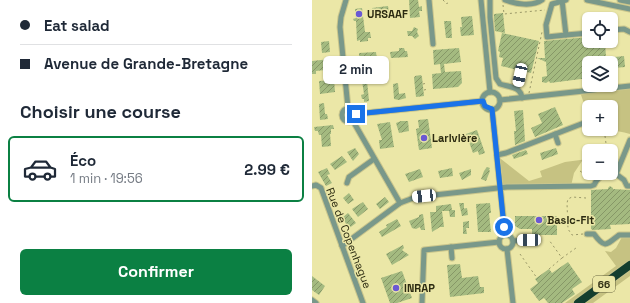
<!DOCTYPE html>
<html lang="fr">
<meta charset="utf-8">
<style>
body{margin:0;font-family:"Space Grotesk",sans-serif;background:#f6f6f7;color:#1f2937;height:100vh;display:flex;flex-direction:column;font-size:15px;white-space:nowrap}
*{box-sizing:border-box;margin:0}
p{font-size:13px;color:#747a83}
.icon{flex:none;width:22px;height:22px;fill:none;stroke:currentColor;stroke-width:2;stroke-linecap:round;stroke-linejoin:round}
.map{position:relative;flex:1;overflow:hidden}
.side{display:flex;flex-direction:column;background:#fff;width:312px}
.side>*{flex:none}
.top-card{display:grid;align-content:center;height:88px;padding:0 20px;background:#fff}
.controls{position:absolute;left:270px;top:12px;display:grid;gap:8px}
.controls a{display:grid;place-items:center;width:36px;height:36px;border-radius:6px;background:#fff;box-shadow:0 1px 3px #0004;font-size:20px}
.end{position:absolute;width:18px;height:18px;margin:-9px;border:5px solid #1a73e8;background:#fff;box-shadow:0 0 0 2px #fff}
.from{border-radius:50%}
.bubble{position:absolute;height:28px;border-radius:6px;background:#fff;box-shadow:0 1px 3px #0004;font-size:13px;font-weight:700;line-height:28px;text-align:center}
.car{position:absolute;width:12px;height:24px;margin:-12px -6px;border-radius:5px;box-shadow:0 0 3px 1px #0007;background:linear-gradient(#fff 24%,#345 0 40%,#fff 0 76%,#345 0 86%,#fff 0)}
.top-card b{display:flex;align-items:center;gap:14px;height:38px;font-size:15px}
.top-card b+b{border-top:1px solid #e0e1e3}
.top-card i{width:10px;height:10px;background:#1f2937}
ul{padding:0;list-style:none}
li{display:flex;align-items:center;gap:12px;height:66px;margin:0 8px 6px;padding:0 12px;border:2px solid #e0e1e3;border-radius:6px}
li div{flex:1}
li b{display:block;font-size:15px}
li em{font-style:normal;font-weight:700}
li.selected{border-color:#0b8043}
li>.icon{width:36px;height:36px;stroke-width:1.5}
h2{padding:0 20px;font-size:18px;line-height:48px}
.primary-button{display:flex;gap:8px;margin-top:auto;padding:8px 20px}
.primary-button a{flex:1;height:46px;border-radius:6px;background:#0b8043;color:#fff;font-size:16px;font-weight:700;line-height:46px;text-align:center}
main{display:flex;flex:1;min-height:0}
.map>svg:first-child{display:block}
.grass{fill:#c6c282}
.building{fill:url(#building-hatch)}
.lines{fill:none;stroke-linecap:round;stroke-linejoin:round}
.minor-casing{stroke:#c9c58c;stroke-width:7}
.highway-casing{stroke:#c9c58c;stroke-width:10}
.path{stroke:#9a9868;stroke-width:1;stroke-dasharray:2 3;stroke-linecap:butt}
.minor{stroke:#79988a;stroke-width:5}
.highway{stroke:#133e2e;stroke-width:8}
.route{stroke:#1a73e8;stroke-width:5}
.poi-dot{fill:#6a59d3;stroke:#ebe7a7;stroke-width:1.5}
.labels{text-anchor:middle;stroke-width:3;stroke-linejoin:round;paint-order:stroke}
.shield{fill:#ebe7a7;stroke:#65633e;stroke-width:1}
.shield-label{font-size:10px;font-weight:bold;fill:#2c2b11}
.poi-label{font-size:11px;font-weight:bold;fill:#2c2b11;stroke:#ebe7a7;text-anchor:start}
.street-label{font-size:11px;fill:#2c2b11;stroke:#ebe7a7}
</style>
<main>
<section class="side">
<div class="top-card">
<b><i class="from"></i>Eat salad</b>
<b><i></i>Avenue de Grande-Bretagne</b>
</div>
<h2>Choisir une course</h2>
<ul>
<li class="selected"><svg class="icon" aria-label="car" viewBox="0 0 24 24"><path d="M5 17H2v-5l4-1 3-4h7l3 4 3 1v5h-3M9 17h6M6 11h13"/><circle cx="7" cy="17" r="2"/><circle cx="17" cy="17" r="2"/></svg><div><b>Éco</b><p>1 min · 19:56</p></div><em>2.99 €</em></li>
</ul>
<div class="primary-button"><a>Confirmer</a></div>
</section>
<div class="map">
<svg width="318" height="303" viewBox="0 0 318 303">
<defs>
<pattern id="building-hatch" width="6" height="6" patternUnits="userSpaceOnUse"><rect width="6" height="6" fill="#a4ba80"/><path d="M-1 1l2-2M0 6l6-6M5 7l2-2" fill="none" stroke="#869767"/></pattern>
</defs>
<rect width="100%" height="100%" fill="#ebe7a7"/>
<!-- grass -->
<g class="grass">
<path d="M318 86V134C305 130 295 130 282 132L280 129H299V107H277V118L268 92Z"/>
<polygon points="185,159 189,159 217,181 230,177 228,171 253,162 276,159 272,163 270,161 262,173 259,186 188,188"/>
<polygon points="310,237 318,237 318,276 281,303 253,303 304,266 293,251 299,252 304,248"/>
</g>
<!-- building -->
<g class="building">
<polygon points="97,0 106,0 107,7 110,6 110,11 107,11 108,17 98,18"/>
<polygon points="76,6 77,13 70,14 70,16 67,16 67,14 61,15 60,8"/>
<polygon points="50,8 53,32 58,32 59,38 56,38 56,41 48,42 48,40 45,41 44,21 42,21 41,19 44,18 43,9"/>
<polygon points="191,13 193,33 183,31 182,17 182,14"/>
<polygon points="160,16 162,35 149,36 148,27 150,27 149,17"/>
<polygon points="132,21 139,21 140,38 134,38"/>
<polygon points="102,27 106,29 105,32 107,36 103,39 100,36 96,36 95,31 100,31"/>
<polygon points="190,33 227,41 219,73 189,66 191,58 187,57 188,52 186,51"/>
<polygon points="277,37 277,41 293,41 294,58 312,56 313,67 301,68 304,72 303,76 301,77 299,76 299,63 277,63 277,78 238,83 237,81 234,83 230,82 230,77 235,76 234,62 225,58 233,58 232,41"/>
<polygon points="17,41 18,52 10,53 9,42"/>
<polygon points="87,48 92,48 93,51 95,51 96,57 79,58 78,52 87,51"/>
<polygon points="147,48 149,62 132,64 133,72 149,71 150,83 146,87 121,89 120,74 129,73 128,64 122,65 121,50"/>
<polygon points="64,52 65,60 56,61 56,75 50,76 50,72 47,72 46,67 48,67 47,53"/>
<polygon points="18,59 20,72 13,73 13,70 4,71 4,74 0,74 0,61"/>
<polygon points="109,75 110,77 112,96 104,97 102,78 103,76"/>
<polygon points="22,80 23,92 8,94 7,81"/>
<polygon points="50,81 55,81 57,101 52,102 52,99 50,99 49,95 52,94"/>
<polygon points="86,83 87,94 93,93 94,98 87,100 82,99 81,84"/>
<polygon points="12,103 13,114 15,114 16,119 8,120 7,104"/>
<polygon points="243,107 251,125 223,137 219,128 230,123 226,114"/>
<polygon points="211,110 213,141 203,145 202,131 204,131 202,111"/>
<polygon points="116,119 120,148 107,150 104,129 107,128 106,120"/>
<polygon points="89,121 96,121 97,131 87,133 84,123"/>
<polygon points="78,122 82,147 68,149 67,140 70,140 65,124"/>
<polygon points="21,125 22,129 19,129 19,134 18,134 19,146 10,147 9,135 7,135 6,131 3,131 2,127"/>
<polygon points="165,130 173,153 167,155 166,151 161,153 154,134"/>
<polygon points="43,148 47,154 41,161 35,152"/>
<polygon points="244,148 246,154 230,160 228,153"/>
<polygon points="214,150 216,154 202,159 200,155"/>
<polygon points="30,156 35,162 23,170 18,164"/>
<polygon points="175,167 178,168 177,170 178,171 174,181 169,179 172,171"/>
<polygon points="15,168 18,174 15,175 20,183 14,186 6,172"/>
<polygon points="140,168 141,176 128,178 126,171"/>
<polygon points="108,169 111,177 97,182 93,174"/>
<polygon points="159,169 159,175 150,180 147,173"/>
<polygon points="298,186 301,188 301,189 318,190 318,224 298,225 299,229 281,230 279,229 279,190 296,189 296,188"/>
<polygon points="37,193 42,200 36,204 31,198"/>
<polygon points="73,197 77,202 68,209 64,204"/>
<polygon points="51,202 56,209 46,217 40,209"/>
<polygon points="147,203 152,203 152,209 150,209 155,208 156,215 150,216"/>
<polygon points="178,203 179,213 177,213 179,232 166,232 164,204"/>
<polygon points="139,204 140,210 143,210 143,217 138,217 137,211 130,211 132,227 128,227 120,232 118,212 124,212 124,206"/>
<polygon points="36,213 44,223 36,229 31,217"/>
<polygon points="111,214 113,230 109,230 108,227 104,229 100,228 97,221 107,217 107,215"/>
<polygon points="203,216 245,216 245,235 220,235 220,229 208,229 203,226"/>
<polygon points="85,219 89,226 70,237 67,232 75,227 74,225"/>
<polygon points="157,221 157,228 154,228 155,234 151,234 151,222"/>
<polygon points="91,245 92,248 90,250 97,255 80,265 74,254"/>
<polygon points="256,262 270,282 260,289 263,294 250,303 236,303 232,298 227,301 218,289 226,283 223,279 237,269 240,273"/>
<polygon points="148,264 150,278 166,276 168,287 172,287 172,293 138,297 135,265"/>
<polygon points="90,271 100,298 85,303 78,303 69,278"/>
<polygon points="0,276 13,286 7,295 0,290"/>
</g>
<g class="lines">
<defs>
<g id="minor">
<polyline points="34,0 29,17 28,27 36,108"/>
<polyline points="117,0 121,44"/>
<polyline points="169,0 178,92"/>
<path d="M178 0V17L184 78 188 84C196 87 209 86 210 98"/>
<path d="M193 0C204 4 220 7 230 0"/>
<polyline points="250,0 254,35 277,33"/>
<polyline points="275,0 318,9"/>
<polyline points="308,0 318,2"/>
<polyline points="299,30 312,29 318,32"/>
<polyline points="254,35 235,37 234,25 240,4 254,0"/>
<polyline points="205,88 208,75"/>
<circle cx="179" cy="101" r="9"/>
<polyline points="188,100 318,86"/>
<circle cx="37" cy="115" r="7"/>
<polyline points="180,109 193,234"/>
<polyline points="44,114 171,101"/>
<polyline points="41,121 88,203"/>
<polyline points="243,134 246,143"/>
<polyline points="185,155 194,153 277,121"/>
<polyline points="299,173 304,174 318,140"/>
<polyline points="304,174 312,180 315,186 318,186"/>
<polyline points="35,183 37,177 62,159"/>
<polyline points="0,186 4,185 9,188 51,303"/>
<path d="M275 234H282C293 249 294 245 307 235H318"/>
<circle cx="194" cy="242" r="7"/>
<polyline points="201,241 217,240"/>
<path d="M30 246 88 203 104 197 195 187 279 186 282 185C285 178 290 175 296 173"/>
<polyline points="139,247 140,258"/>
<polyline points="195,249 201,303"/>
<polyline points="0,300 4,303"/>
<polyline points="110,303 112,250 187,242"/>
</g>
<polyline id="highway" points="266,303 318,265"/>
</defs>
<!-- minor casing -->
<use href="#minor" class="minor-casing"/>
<!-- highway casing -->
<use href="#highway" class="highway-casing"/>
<!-- path -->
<g class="path">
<polyline points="131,0 135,4 136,1"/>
<polyline points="191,5 192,14 233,10"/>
<polyline points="111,84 115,83"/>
<polyline points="112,90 116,89"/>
<polyline points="217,93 230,32"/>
<polyline points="293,136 295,151"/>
<polyline points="268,171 280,179"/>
<polyline points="271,234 260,235 256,229 255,203 256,199 260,197 274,198"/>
<polyline points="208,254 225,278"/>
<polyline points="250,258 264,248"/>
<polyline points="237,269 250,258 237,240"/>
</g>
<!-- minor -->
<use href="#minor" class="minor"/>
<!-- highway -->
<use href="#highway" class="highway"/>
</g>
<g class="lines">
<!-- route -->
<polyline class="route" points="44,114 171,101 173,106 180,109 192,227"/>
</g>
<!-- markers -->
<g class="poi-dot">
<circle cx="47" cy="14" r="4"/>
<circle cx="112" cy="138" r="4"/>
<circle cx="227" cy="220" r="4"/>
<circle cx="84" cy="288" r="4"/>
</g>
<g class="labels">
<!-- shield labels -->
<rect class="shield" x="281" y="276" width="22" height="16" rx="3"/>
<g class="shield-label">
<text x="292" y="288">66</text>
</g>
<!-- poi labels -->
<g class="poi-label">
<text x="55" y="18">URSAAF</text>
<text x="120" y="142">Larivière</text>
<text x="235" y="224">Basic-Fit</text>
<text x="92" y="292">INRAP</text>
</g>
<!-- street labels -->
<g class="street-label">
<text transform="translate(37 238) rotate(69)" y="4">Rue de Copenhague</text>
</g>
</g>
</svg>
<div class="controls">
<a><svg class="icon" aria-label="locate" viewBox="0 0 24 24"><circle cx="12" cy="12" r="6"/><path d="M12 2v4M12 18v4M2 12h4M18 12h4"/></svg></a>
<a><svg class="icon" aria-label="layers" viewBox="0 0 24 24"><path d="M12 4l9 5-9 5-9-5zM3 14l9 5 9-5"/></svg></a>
<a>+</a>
<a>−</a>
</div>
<i class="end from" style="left:192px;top:227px"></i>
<i class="end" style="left:44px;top:114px"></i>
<div class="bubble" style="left:11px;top:56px;width:66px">2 min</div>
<i class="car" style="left:208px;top:75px;rotate:192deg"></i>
<i class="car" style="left:112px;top:196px;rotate:264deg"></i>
<i class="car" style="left:217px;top:240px;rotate:269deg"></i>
</div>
</main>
